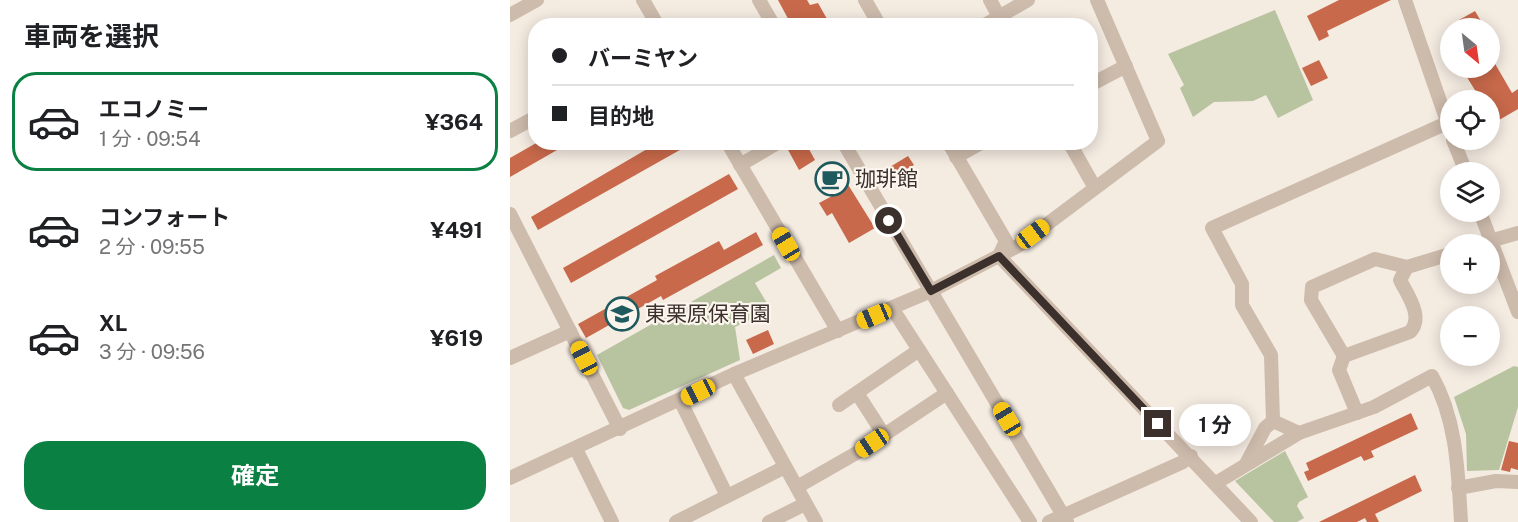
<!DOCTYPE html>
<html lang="ja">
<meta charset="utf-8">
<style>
body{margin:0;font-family:"Public Sans","Noto Sans JP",sans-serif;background:#f2f2f2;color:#202124;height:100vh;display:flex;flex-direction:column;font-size:22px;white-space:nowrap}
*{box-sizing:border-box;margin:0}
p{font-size:20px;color:#757577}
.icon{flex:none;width:33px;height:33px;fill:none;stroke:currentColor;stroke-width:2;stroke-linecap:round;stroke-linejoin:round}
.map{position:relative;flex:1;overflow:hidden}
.sheet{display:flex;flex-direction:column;background:#fff;width:510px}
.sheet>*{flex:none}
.hud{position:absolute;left:18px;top:18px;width:570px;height:132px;border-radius:24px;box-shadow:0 3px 15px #0003;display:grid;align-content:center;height:132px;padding:0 24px;background:#fff}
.needle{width:39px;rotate:151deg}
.controls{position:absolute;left:930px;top:18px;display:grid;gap:12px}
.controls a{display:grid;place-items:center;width:60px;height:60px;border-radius:50%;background:#fff;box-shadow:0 3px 15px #0003;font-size:30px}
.end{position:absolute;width:27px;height:27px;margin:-14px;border:8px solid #3b302b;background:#fff;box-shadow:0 0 0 3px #fff}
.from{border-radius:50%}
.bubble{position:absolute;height:42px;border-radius:21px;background:#fff;box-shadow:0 3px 15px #0003;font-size:20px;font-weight:700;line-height:42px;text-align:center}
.car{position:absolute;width:18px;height:36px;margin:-18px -9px;border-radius:8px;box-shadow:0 0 4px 2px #0007;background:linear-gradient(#f5c518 24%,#345 0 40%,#f5c518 0 76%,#345 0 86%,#f5c518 0)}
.hud b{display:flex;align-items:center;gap:21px;height:57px;font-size:22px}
.hud b+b{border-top:2px solid #e0e0e0}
.hud i{width:15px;height:15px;background:#202124}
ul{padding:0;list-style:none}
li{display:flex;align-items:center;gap:18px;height:99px;margin:0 12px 9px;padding:0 12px;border:3px solid transparent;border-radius:24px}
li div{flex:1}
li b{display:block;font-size:22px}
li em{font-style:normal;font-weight:700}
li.active{border-color:#0b8043}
li>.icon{width:54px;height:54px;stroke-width:1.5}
h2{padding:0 24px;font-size:27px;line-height:72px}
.action{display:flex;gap:12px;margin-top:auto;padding:12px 24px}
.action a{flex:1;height:69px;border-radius:24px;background:#0b8043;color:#fff;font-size:24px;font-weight:700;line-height:69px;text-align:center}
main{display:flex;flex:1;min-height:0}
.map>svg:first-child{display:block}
.green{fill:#b8c4a0}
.building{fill:#c8694b}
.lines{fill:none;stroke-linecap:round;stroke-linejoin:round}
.minor{stroke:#cdbbac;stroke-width:14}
.route{stroke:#3b302b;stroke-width:8}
.labels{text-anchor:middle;stroke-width:4.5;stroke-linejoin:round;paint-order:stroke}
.poi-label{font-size:21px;fill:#3b302b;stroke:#fbf5ee;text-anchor:start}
</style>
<main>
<section class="sheet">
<h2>車両を選択</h2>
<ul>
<li class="active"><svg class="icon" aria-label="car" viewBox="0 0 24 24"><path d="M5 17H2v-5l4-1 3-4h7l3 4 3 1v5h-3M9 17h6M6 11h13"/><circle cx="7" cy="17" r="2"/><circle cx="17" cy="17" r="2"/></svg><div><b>エコノミー</b><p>1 分 · 09:54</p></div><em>¥364</em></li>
<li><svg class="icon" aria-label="car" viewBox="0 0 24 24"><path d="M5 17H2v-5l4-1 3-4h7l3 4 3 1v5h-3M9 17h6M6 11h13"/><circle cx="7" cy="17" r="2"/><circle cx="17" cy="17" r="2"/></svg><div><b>コンフォート</b><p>2 分 · 09:55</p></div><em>¥491</em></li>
<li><svg class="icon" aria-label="car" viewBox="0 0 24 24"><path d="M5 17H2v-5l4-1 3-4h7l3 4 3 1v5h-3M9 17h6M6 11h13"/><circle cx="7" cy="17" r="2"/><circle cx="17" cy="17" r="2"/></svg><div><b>XL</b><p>3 分 · 09:56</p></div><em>¥619</em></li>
</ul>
<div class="action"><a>確定</a></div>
</section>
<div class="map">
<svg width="1008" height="522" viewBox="0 0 1008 522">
<rect width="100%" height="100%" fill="#f4ebe1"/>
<!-- green -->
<g class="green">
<polygon points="765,10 803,100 768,118 756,95 743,101 704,102 683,117 670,88 674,85 658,54"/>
<polygon points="264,255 271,268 245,283 261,310 225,327 230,360 119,410 113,408 87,355"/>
<polygon points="1004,366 1008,367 1008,407 989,470 957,471 956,434 944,397"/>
<polygon points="775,451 798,497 789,502 787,506 794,518 787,522 764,522 725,481"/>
</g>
<!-- building -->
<g class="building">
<polygon points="268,0 297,0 300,5 308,3 321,26 282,26"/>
<polygon points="829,0 881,0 817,31 819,36 809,41 797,16"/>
<polygon points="965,11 975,28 953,28 949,20"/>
<polygon points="980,55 1002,93 1008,89 1008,109 984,123 980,115 980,100 971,100 955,74 966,68 980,68"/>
<polygon points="809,60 818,78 801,86 792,68"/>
<polygon points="28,142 61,142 0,177 0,158"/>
<polygon points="149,142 184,142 28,230 21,217"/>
<polygon points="286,142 295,142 305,160 289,170 277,148"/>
<polygon points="398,156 404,165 380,179 375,170"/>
<polygon points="320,166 327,178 332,175 365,228 339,243 322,213 317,216 309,203 324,195 310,172"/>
<polygon points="219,174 228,189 61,283 53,268"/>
<polygon points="246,232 253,245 153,300 151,296 76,338 68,324 147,280 145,276 209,241 214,250"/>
<polygon points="258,330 264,344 243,354 236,340"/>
<polygon points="901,413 908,429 861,451 864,457 854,461 851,456 798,481 794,472 799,470 796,463"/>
<polygon points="999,441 1008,443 1008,470 1001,468 1000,472 991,470"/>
<polygon points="905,475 912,491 865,514 869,522 857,522 855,518 847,522 809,522"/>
</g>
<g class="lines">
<!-- minor -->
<g class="minor">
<polyline points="133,0 148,26"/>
<polyline points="249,0 264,26"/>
<polyline points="355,0 370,26"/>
<polyline points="480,0 494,26"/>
<polyline points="895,0 940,130"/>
<polyline points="0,15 27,0"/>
<polyline points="473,26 518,0"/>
<polyline points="580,85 616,66"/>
<polyline points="0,131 26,117"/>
<polyline points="943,140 956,172"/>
<polyline points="217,142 328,331"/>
<polyline points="333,142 557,522"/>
<polyline points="438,142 496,241 489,256"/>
<polyline points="559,142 585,188"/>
<polyline points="446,157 473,142"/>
<polyline points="230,165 269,142"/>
<polyline points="970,212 1008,312"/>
<polyline points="0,214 110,429"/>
<polyline points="969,244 1008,233"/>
<polyline points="489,256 741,522"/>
<polyline points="382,308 520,522"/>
<path d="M834 356 900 332C914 317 898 296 890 280L897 267"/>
<polyline points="0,358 60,331"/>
<polyline points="224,374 306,522"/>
<polyline points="347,393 374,435"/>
<polyline points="170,400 217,496"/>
<polyline points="329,405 409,350"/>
<polyline points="847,413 829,370 834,356 801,300 802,287 865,259 897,267 940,254"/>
<polyline points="789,433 763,421 761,355 732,305 732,284 702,228 937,123"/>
<polyline points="66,449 102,522"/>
<polyline points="736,464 755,428 763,421"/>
<polyline points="0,478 224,374 421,291 508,246 648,141 587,0"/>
<path d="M706 483 789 433 864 407 922 376C947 420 948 472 951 522"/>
<polyline points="287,487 350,451 437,393"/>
<polyline points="948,488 986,481 1008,482"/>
<polyline points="166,522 275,467"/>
<polyline points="259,522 295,504"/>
<polyline points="539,522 673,462 681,456"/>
</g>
</g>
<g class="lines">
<!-- route -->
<polyline class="route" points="379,221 421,291 489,256 648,424"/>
</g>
<!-- icons -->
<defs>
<symbol id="cafe-ring" viewBox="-11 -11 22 22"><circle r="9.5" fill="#fbf5ee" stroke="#1f5a5e" stroke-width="1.5"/><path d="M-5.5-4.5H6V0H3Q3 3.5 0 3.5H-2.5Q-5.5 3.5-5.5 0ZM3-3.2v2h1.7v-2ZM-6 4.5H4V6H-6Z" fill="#1f5a5e"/></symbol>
<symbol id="school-ring" viewBox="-11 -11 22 22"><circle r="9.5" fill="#fbf5ee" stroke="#1f5a5e" stroke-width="1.5"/><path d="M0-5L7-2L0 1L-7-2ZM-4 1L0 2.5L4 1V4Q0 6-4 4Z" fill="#1f5a5e"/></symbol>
</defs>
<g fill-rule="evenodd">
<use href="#cafe-ring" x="303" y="160" width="38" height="38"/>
<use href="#school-ring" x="93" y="295" width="38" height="38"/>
</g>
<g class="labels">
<!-- poi labels -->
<g class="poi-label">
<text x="345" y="186">珈琲館</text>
<text x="135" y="321">東栗原保育園</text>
</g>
</g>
</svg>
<div class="controls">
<a><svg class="needle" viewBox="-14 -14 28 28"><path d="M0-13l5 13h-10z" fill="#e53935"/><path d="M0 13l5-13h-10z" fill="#757577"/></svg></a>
<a><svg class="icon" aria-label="locate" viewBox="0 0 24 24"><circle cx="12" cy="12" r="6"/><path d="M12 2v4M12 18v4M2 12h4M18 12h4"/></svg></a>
<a><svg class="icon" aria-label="layers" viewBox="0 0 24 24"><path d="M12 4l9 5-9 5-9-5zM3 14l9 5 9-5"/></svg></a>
<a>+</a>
<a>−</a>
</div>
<i class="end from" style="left:379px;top:221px"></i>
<i class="end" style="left:648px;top:424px"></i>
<div class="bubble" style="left:669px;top:404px;width:72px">1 分</div>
<i class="car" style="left:523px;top:234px;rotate:53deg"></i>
<i class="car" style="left:276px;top:244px;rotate:329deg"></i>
<i class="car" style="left:364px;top:316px;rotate:247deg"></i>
<i class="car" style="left:74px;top:358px;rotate:332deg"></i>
<i class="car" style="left:188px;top:392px;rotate:244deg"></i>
<i class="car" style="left:497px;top:419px;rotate:329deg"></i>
<i class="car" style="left:362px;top:443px;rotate:236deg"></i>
<div class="hud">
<b><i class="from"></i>バーミヤン</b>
<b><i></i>目的地</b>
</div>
</div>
</main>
